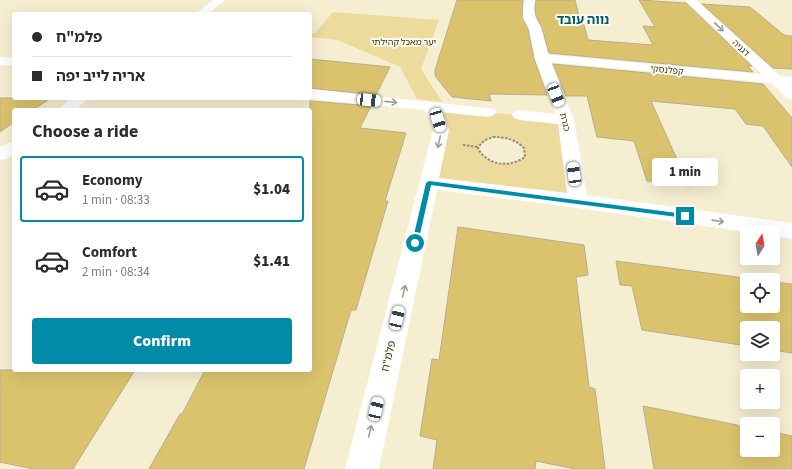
<!DOCTYPE html>
<meta charset="utf-8">
<style>
body{margin:0;font-family:"Source Sans 3","Noto Sans Hebrew",sans-serif;background:#f7f7f7;color:#2b2b33;height:100vh;display:flex;flex-direction:column;font-size:15px;white-space:nowrap}
*{box-sizing:border-box;margin:0}
p{font-size:13px;color:#7c7c81}
.icon{flex:none;width:22px;height:22px;fill:none;stroke:currentColor;stroke-width:2;stroke-linecap:round;stroke-linejoin:round}
.map{position:relative;flex:1;overflow:hidden}
.panel{position:absolute;left:12px;top:108px;width:300px;height:264px;display:flex;flex-direction:column;background:#fff;border-radius:4px;box-shadow:0 4px 16px #0002}
.panel>*{flex:none}
.hud{position:absolute;left:12px;top:12px;width:300px;height:88px;border-radius:4px;box-shadow:0 4px 16px #0002;display:grid;align-content:center;height:88px;padding:0 20px;background:#fff}
.needle{width:26px;rotate:11deg}
.tools{position:absolute;left:740px;top:225px;display:grid;gap:8px}
.tools a{display:grid;place-items:center;width:40px;height:40px;border-radius:4px;background:#fff;box-shadow:0 4px 16px #0002;font-size:20px}
.end{position:absolute;width:18px;height:18px;margin:-9px;border:5px solid #008ba9;background:#fff;box-shadow:0 0 0 2px #fff}
.from{border-radius:50%}
.bubble{position:absolute;height:28px;border-radius:4px;background:#fff;box-shadow:0 4px 16px #0002;font-size:13px;font-weight:800;line-height:28px;text-align:center}
.car{position:absolute;width:12px;height:24px;margin:-12px -6px;border-radius:5px;box-shadow:0 0 3px 1px #0007;background:linear-gradient(#fff 24%,#345 0 40%,#fff 0 76%,#345 0 86%,#fff 0)}
.hud b{display:flex;align-items:center;gap:14px;height:38px;font-size:15px}
.hud b+b{border-top:1px solid #e1e1e2}
.hud i{width:10px;height:10px;background:#2b2b33}
ul{padding:0;list-style:none}
li{display:flex;align-items:center;gap:12px;height:66px;margin:0 8px 6px;padding:0 12px;border:2px solid transparent;border-radius:4px}
li div{flex:1}
li b{display:block;font-size:15px}
li em{font-style:normal;font-weight:800}
li.selected{border-color:#008ba9}
li>.icon{width:36px;height:36px;stroke-width:1.5}
h2{padding:0 20px;font-size:18px;line-height:48px}
.action{display:flex;gap:8px;margin-top:auto;padding:8px 20px}
.action a{flex:1;height:46px;border-radius:4px;background:#008ba9;color:#fff;font-size:16px;font-weight:800;line-height:46px;text-align:center}
.map>svg:first-child{display:block}
.green{fill:#ecdb9d;fill-rule:evenodd}
.building{fill:#dbc36d;stroke:#b5ae92}
.lines{fill:none;stroke-linecap:round;stroke-linejoin:round}
.path{stroke:#918b78;stroke-width:2;stroke-dasharray:2.5 1.5;stroke-linecap:butt}
.pedestrian{fill:#fff;fill-rule:evenodd}
.minor{fill:#fff;fill-rule:evenodd}
.oneway{stroke:#9c9b96}
.route{fill:#008ba9}
.labels{text-anchor:middle;stroke-width:4;stroke-linejoin:round;paint-order:stroke}
.far-park-label{font-size:9px;fill:#392f08;stroke:#fefbef}
.far-street-label{font-size:9px;fill:#3a372c;stroke:#fefbef}
.street-label{font-size:11px;fill:#3a372c;stroke:#fefbef}
.far-district-label{font-size:13px;font-weight:bold;fill:#005b70;stroke:#fefbef}
</style>
<div class="map">
<svg width="792" height="469" viewBox="0 0 792 469">
<rect width="100%" height="100%" fill="#f6eed1"/>
<!-- green -->
<g class="green">
<polygon points="333,12 439,20 421,69 442,102 417,99 400,67 338,40 310,37 310,33 315,33"/>
<path d="M446 108 566 120 578 201 429 183ZM493 137C505 137 516 139 524 148L525 157C512 169 486 166 478 150L479 145 487 139Z"/>
</g>
<!-- building -->
<g class="building">
<polygon points="457,0 523,0 522,18 528,29 534,59 547,95 489,94 491,101 452,97 435,76 435,70"/>
<polygon points="536,0 575,0 581,24 584,25 588,40 653,45 643,26 655,27 639,0 686,3 752,66 748,66 753,72 549,53 542,28 536,16 535,8"/>
<polygon points="702,4 750,7 784,35 792,36 792,69 773,68"/>
<polygon points="310,59 390,67 376,95 310,88"/>
<polygon points="553,64 763,84 792,118 792,167 763,126 746,124 735,109 651,101 689,186 647,181 634,141 597,137 587,96 566,96"/>
<polygon points="0,98 51,98 33,110 14,110 14,122 0,132"/>
<polygon points="310,101 371,106 360,128 406,133 385,201 388,201 356,310 351,310 304,469 149,469 180,414 182,414 205,370 310,370"/>
<polygon points="458,227 584,245 588,275 576,277 589,387 595,389 605,469 575,469 536,461 535,469 433,469 437,440 420,436 432,359 439,360"/>
<polygon points="616,261 760,280 747,280 747,306 773,306 773,282 792,284 792,353 773,350 773,328 747,328 747,346 642,330 632,286 620,285"/>
<polygon points="0,370 135,370 73,469 33,469 0,462"/>
<polygon points="643,406 747,427 747,450 773,450 773,432 792,436 792,469 654,469"/>
</g>
<g class="lines">
<!-- path -->
<g class="path">
<path d="M493 137C505 137 515 139 524 148L525 157C509 168 489 166 478 149 480 142 487 139 493 137Z"/>
<polyline points="463,145 478,147"/>
</g>
<!-- pedestrian -->
<polygon class="pedestrian" points="542,54 792,77 792,85 537,61 535,58 537,55"/>
<!-- minor -->
<g class="minor">
<polygon points="213,0 225,0 208,14 195,14"/>
<polygon points="525,0 535,0 533,8 535,17 541,28 549,58 574,120 587,195 792,223 792,239 773,236 773,232 747,232 578,208 437,190 379,469 345,469 433,130 430,119 424,110 310,99 308,98 310,98 310,89 494,109 496,112 494,115 488,117 441,112 446,119 449,130 439,178 567,193 558,124 520,120 514,118 512,115 514,112 520,110 556,114 535,58 529,28 523,17 523,8"/>
<polygon points="685,0 696,0 792,87 792,100 787,98"/>
<polygon points="0,57 14,58 14,66 0,65"/>
<polygon points="72,98 90,98 75,110 57,110"/>
<polygon points="14,141 14,154 6,159 0,160 0,147"/>
</g>
</g>
<!-- one-way arrows -->
<defs><path id="oneway-shaft" d="M-6 0H5M1.5-3L5.5 0L1.5 3" fill="none" stroke-width="1.6" stroke-linecap="round" stroke-linejoin="round"/></defs>
<g class="oneway">
<use href="#oneway-shaft" transform="translate(719 27) rotate(44)"/>
<use href="#oneway-shaft" transform="translate(391 102) rotate(6)"/>
<use href="#oneway-shaft" transform="translate(439 142) rotate(103)"/>
<use href="#oneway-shaft" transform="translate(718 221) rotate(8)"/>
<use href="#oneway-shaft" transform="translate(404 291) rotate(-77)"/>
<use href="#oneway-shaft" transform="translate(370 431) rotate(-77)"/>
</g>
<!-- route -->
<polygon class="route" points="429,181 685,214 688,216 685,218 431,185 418,243 415,246 412,243 426,183"/>
<g class="labels">
<!-- far-park labels -->
<g class="far-park-label">
<text x="404" y="45">יער מאכל קהילתי</text>
</g>
<!-- far-street labels -->
<g class="far-street-label">
<text transform="translate(741 48) rotate(44)" y="3">דגניה</text>
<text transform="translate(667 70) rotate(5)" y="3">קפלנסקי</text>
<text transform="translate(565 122) rotate(76)" y="3">כנרת</text>
</g>
<!-- street labels -->
<g class="street-label">
<text transform="translate(388 356) rotate(-77)" y="4">פלמ"ח</text>
</g>
<!-- far-district labels -->
<g class="far-district-label">
<text x="583" y="24">נווה עובד</text>
</g>
</g>
</svg>
<div class="tools">
<a><svg class="needle" viewBox="-14 -14 28 28"><path d="M0-13l5 13h-10z" fill="#e53935"/><path d="M0 13l5-13h-10z" fill="#7c7c81"/></svg></a>
<a><svg class="icon" aria-label="locate" viewBox="0 0 24 24"><circle cx="12" cy="12" r="6"/><path d="M12 2v4M12 18v4M2 12h4M18 12h4"/></svg></a>
<a><svg class="icon" aria-label="layers" viewBox="0 0 24 24"><path d="M12 4l9 5-9 5-9-5zM3 14l9 5 9-5"/></svg></a>
<a>+</a>
<a>−</a>
</div>
<i class="end from" style="left:415px;top:243px"></i>
<i class="end" style="left:685px;top:216px"></i>
<div class="bubble" style="left:652px;top:158px;width:66px">1 min</div>
<i class="car" style="left:556px;top:95px;rotate:159deg"></i>
<i class="car" style="left:369px;top:100px;rotate:96deg"></i>
<i class="car" style="left:438px;top:120px;rotate:163deg"></i>
<i class="car" style="left:574px;top:174px;rotate:352deg"></i>
<i class="car" style="left:397px;top:318px;rotate:13deg"></i>
<i class="car" style="left:376px;top:409px;rotate:13deg"></i>
<div class="hud">
<b><i class="from"></i>פלמ&quot;ח</b>
<b><i></i>אריה לייב יפה</b>
</div>
<section class="panel">
<h2>Choose a ride</h2>
<ul>
<li class="selected"><svg class="icon" aria-label="car" viewBox="0 0 24 24"><path d="M5 17H2v-5l4-1 3-4h7l3 4 3 1v5h-3M9 17h6M6 11h13"/><circle cx="7" cy="17" r="2"/><circle cx="17" cy="17" r="2"/></svg><div><b>Economy</b><p>1 min · 08:33</p></div><em>$1.04</em></li>
<li><svg class="icon" aria-label="car" viewBox="0 0 24 24"><path d="M5 17H2v-5l4-1 3-4h7l3 4 3 1v5h-3M9 17h6M6 11h13"/><circle cx="7" cy="17" r="2"/><circle cx="17" cy="17" r="2"/></svg><div><b>Comfort</b><p>2 min · 08:34</p></div><em>$1.41</em></li>
</ul>
<div class="action"><a>Confirm</a></div>
</section>
</div>
